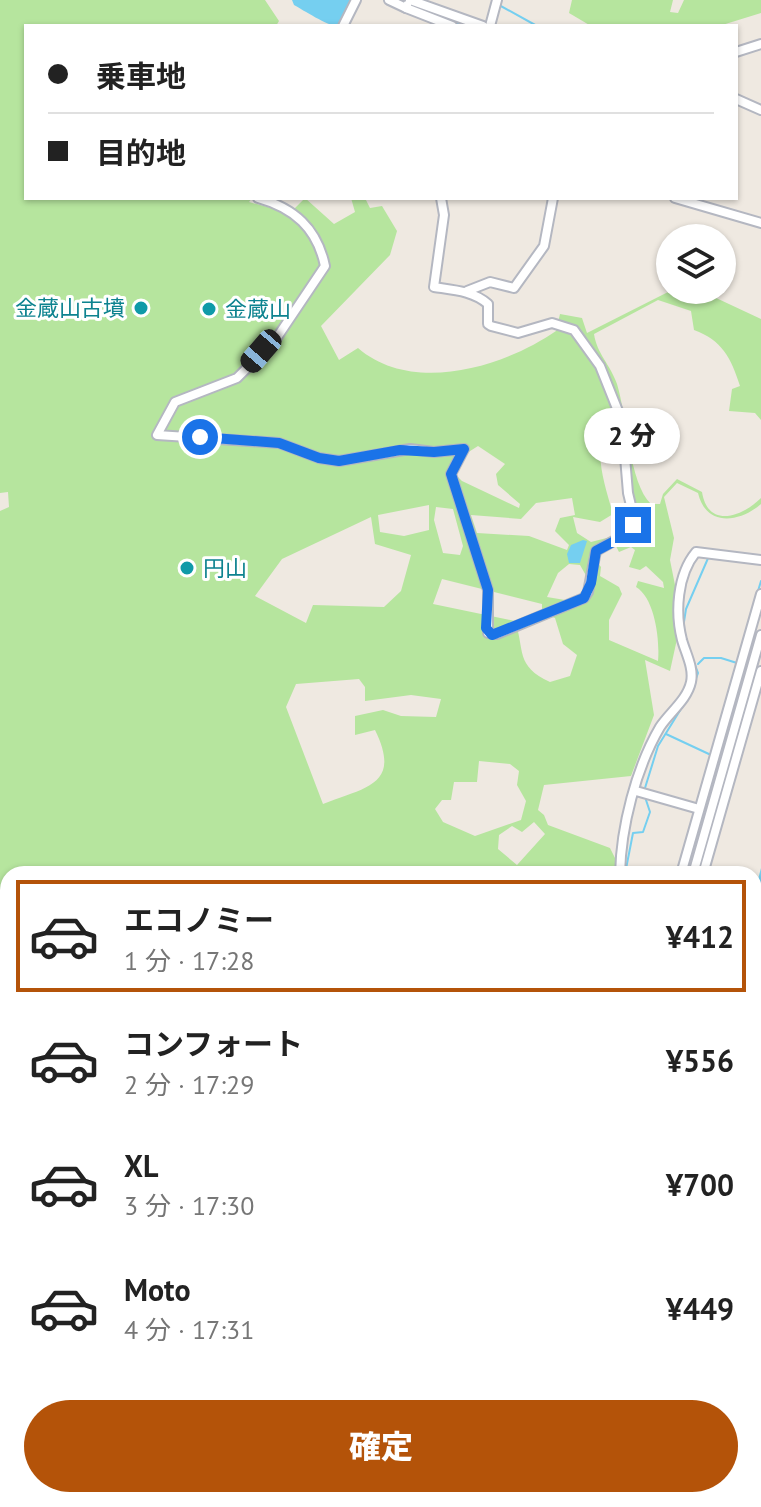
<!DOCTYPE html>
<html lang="ja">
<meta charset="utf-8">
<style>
body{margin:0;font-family:"PT Sans","Noto Sans JP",sans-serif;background:#f6f6f6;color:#222;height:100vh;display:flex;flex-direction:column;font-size:30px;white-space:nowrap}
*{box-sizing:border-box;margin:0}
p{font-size:26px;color:#767676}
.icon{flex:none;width:44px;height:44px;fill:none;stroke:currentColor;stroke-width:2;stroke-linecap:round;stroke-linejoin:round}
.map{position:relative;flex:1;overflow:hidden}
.sheet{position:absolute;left:0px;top:866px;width:762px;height:642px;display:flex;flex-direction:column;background:#fff;border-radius:24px 24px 0 0;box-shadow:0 2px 6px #0004}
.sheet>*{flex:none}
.top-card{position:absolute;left:24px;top:24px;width:714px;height:176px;border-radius:0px;box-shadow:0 2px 6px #0004;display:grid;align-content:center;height:176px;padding:0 24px;background:#fff}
.tools{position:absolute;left:656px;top:224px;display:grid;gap:16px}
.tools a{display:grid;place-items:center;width:80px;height:80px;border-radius:50%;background:#fff;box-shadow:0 2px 6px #0004;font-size:40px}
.end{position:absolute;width:36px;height:36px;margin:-18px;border:10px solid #1a73e8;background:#fff;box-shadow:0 0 0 4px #fff}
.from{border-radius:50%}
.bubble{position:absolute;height:56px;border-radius:28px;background:#fff;box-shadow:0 2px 6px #0004;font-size:26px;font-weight:800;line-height:56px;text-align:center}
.car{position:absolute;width:24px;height:48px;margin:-24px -12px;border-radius:10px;box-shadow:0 0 6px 2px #0007;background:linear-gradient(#222 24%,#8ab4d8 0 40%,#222 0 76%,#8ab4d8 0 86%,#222 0)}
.top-card b{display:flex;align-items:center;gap:28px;height:76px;font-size:30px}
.top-card b+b{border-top:2px solid #e0e0e0}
.top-card i{width:20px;height:20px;background:#222}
ul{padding:14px 0 0;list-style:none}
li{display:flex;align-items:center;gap:24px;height:112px;margin:0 16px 12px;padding:0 8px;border:4px solid transparent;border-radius:0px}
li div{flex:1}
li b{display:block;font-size:30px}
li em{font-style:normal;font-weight:800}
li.selected{border-color:#b45309}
li>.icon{width:72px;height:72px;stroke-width:1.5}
.cta{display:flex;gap:16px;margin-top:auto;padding:16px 24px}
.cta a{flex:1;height:92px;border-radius:48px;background:#b45309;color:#fff;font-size:32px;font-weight:800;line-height:92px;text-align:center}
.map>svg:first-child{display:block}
.green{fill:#b6e59e;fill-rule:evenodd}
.water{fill:#75cff0}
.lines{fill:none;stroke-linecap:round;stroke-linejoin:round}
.stream{stroke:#75cff0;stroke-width:2}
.minor-casing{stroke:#b4b7c1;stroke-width:12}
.minor{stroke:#fff;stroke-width:8}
.route{stroke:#1a73e8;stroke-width:10}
.culture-dot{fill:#0f9aa8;stroke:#fff;stroke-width:3}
.labels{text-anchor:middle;stroke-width:6;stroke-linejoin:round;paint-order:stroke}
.culture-label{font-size:22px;fill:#0d838f;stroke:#fff;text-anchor:start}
</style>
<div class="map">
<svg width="761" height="1507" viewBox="0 0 761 1507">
<rect width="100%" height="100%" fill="#efe9e1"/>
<!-- green -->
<g class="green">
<path d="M0 0H265L279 21 276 26H26V198H252L249 202 290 213 305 198 334 224 355 212 351 198H365L370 208 382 206 397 231 390 255 321 326 339 360 358 348C412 395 504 367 556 331L560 314 582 318 587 333 672 290H699L761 319V420L755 413 729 411 732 389 740 386C731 358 722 340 694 330L691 311 658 300 594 334C597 354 610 364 617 384 627 416 629 483 651 504H660L663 494 677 479 702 492C708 529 742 517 761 498V504C739 523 706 527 698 493L677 483 664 497 674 538 670 560 675 585 677 639 670 671 645 660 654 715 631 776 544 785 538 810 544 815 548 825 610 848 617 862 616 874H8V1500H474L473 1507 0 1506V511L9 507 8 492 0 493ZM617 417 622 430 632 523 626 533 591 542 577 533 573 517 600 522 613 514C605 484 587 439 617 417ZM478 446 505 464 496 474 498 485 520 504 519 508 462 481 456 475 467 453ZM572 498 575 515 560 518 555 531 569 545 567 550 529 536 477 533 471 515 521 519 536 503ZM429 505V530L404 536 380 532 378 515ZM436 507 453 509 463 546 460 555 443 553 434 520ZM371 517 375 544 411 555 401 591 384 607 313 605 306 623 255 596 282 559ZM616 546 619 552 631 547 635 550 629 567 640 570 646 566 663 582 664 588 638 581 636 587C655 598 660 641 658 661L609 640V620L622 594 619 587 600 576 601 567 596 561 601 553ZM569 564 580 565 588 579 584 593 571 601 547 597 558 573ZM442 579 542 604V613L555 618 563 644 577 655 570 676 550 682C515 666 525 650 515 621L433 604ZM359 679 365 687V701L411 695 441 699 436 717 401 716 383 710 355 716V735L375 730C402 785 366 787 323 804L286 707 296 684ZM479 761 510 764 519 771 517 785 526 801 521 820 475 836 443 822 435 809 442 800H451L454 782H477ZM534 822 545 834 517 865 498 849 499 835 512 826 522 832Z"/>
<polygon points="572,0 673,0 670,12 678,13 684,0 761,0 761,13 719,26 591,26 569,13"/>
<polygon points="761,1041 761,1507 727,1507 727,1500 754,1500 754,1065"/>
</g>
<!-- water -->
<g class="water">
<path d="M292 0H350L337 26C328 26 303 10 294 5Z"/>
<polygon points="583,540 587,541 580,563 569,563 567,554 571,545"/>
<polygon points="761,868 761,994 754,1026 754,894"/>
<polygon points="664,1500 705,1500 706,1507 664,1507"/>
</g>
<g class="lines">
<!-- stream -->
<g class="stream">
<polyline points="410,5 463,26"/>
<polyline points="499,5 537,26"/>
<polyline points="758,591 761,581"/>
<polyline points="683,628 686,609 709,556"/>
<polyline points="688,646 698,673 690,696"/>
<polyline points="698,664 704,658 721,658 737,663"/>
<polyline points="666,734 711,755"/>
<polyline points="645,788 658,746 684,704"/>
<polyline points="626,870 643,874"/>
<polyline points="625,874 633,833 643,832 650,812 646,800"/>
<polyline points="754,1151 761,1153"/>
</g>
<defs>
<g id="minor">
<polyline points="389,0 406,8 407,5"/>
<polyline points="410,0 483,26"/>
<polyline points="406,8 452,26"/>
<polyline points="343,26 356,0"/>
<polyline points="490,26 497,0"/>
<polyline points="736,52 761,44"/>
<polyline points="736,99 761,110"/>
<path d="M258 198C294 208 317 228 325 266L276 339 237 378 175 402 157 435 279 443 319 458 339 461 410 449 434 452 464 449 451 474 488 590V633L497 634 584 598 588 592 596 551 631 531 634 518 628 493 622 421 600 366 574 330 552 323 518 333 491 326 488 324V304C473 291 454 290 434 287L444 215 441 198"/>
<polyline points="675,198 761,223"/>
<polyline points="467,291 490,282 514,288 544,246 553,198"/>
<polyline points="636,791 699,809"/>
<path d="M620 874C621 827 636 768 660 727 670 712 687 700 691 682 694 668 686 654 682 640 675 613 677 575 696 552L761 560"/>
<polyline points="681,874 761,594"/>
<polyline points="693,874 761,635"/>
<polyline points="703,874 761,671"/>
<polyline points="754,1268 761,1269"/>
<polyline points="539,1500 540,1507"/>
<polyline points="600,1500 600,1507"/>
<polyline points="611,1500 612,1507"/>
<polyline points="621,1500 621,1507"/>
<polyline points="445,1507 450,1500"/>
</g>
</defs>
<!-- minor casing -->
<use href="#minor" class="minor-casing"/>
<!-- minor -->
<use href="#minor" class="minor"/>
</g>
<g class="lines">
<!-- route -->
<polyline class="route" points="200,437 279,443 319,458 339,461 400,450 434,452 464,449 451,474 488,590 486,628 492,635 584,598 591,583 596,551 626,535 633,525"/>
</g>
<!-- markers -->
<g class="culture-dot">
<circle cx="141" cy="308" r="8"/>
<circle cx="209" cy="309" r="8"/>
<circle cx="187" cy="568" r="8"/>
</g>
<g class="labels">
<!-- culture labels -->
<g class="culture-label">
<text x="125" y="316" text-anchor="end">金蔵山古墳</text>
<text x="225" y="317">金蔵山</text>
<text x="203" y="576">円山</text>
</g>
</g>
</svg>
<div class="tools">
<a><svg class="icon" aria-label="layers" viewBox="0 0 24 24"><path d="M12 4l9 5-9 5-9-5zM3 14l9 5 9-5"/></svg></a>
</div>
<i class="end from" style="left:200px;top:437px"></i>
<i class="end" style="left:633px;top:525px"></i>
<div class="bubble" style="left:584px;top:408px;width:96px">2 分</div>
<i class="car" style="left:261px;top:351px;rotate:221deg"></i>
<div class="top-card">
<b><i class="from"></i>乗車地</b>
<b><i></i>目的地</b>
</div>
<section class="sheet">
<ul>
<li class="selected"><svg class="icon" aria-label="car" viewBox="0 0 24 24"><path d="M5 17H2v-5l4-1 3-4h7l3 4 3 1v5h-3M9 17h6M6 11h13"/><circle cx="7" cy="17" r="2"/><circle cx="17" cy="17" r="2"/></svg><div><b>エコノミー</b><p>1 分 · 17:28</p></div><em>¥412</em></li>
<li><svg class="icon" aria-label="car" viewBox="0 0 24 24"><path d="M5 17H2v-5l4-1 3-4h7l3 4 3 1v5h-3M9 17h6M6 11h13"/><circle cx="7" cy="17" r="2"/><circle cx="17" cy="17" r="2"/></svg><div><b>コンフォート</b><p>2 分 · 17:29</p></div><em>¥556</em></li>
<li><svg class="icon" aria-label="car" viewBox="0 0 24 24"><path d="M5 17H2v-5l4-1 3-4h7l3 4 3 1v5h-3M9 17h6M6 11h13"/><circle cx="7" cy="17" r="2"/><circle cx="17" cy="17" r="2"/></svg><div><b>XL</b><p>3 分 · 17:30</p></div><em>¥700</em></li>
<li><svg class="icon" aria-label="car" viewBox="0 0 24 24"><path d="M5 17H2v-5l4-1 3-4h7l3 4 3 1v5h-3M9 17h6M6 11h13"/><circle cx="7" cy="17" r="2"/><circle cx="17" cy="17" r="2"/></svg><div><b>Moto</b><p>4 分 · 17:31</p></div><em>¥449</em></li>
</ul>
<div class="cta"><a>確定</a></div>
</section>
</div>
